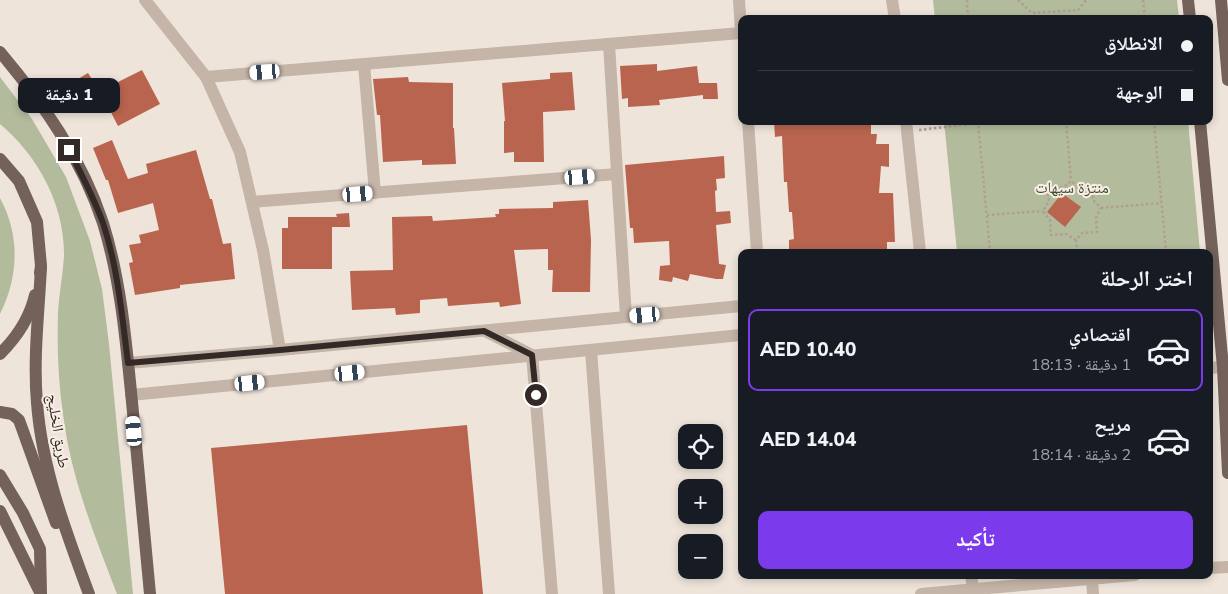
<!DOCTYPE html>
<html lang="ar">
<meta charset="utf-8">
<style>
body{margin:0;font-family:"Nunito Sans","Noto Naskh Arabic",sans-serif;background:#20242c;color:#f1f3f6;direction:rtl;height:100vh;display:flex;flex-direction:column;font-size:19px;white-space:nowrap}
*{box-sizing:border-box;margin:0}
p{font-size:16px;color:#9ea1a6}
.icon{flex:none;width:28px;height:28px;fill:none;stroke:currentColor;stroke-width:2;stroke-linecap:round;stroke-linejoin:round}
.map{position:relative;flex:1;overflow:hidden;direction:ltr}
.panel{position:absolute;left:738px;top:249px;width:475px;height:330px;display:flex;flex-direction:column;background:#171b24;border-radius:10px;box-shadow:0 2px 8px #0003;direction:rtl}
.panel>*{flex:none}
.top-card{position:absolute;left:738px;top:15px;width:475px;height:110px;border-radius:10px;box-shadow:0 2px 8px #0003;direction:rtl;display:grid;align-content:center;height:110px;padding:0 20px;background:#171b24}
.tools{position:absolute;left:678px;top:424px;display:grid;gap:10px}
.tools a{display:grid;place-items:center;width:45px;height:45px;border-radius:10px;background:#171b24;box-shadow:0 2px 8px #0003;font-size:25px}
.end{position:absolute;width:22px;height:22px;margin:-11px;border:6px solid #332a27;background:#fff;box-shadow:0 0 0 2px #fff}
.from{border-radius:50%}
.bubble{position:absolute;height:35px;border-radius:10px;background:#171b24;box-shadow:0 2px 8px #0003;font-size:16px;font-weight:800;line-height:35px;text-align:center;direction:rtl}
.car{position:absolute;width:15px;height:30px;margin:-15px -8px;border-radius:6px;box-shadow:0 0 4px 1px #0007;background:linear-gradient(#fff 24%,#345 0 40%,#fff 0 76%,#345 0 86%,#fff 0)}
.top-card b{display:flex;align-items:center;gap:18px;height:48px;font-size:19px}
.top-card b+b{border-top:1px solid #363941}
.top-card i{width:12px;height:12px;background:#f1f3f6}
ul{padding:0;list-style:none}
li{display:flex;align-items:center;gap:15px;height:82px;margin:0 10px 8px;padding:0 10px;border:2px solid transparent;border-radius:10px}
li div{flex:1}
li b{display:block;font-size:19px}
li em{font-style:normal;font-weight:800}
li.active{border-color:#7c3aed}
li>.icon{width:45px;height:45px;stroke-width:1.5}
h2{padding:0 20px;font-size:22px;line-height:60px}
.primary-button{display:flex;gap:10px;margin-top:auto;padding:10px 20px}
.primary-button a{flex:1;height:58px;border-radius:10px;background:#7c3aed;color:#fff;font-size:20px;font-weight:800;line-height:58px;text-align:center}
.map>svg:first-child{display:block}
.green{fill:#b2bc9c}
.building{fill:#b9644e}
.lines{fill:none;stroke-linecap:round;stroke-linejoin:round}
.path{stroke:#b19e92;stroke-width:2.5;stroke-dasharray:2.5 2.5;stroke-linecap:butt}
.minor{stroke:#c5b4a8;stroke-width:12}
.major{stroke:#73615a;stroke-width:12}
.route{stroke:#332a27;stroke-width:6}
.labels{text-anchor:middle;stroke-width:4;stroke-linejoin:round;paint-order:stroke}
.park-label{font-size:16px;fill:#444e2e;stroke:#f7eee6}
.street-label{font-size:16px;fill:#332a27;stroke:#f7eee6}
</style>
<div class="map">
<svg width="1228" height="594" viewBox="0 0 1228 594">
<rect width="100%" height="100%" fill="#eee4da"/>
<!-- green -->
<g class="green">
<polygon points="933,0 1177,0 1179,19 935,19"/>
<path d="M0 77 32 119 66 177 90 241 102 289 109 344 133 594H117C94 534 71 478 63 414 58 380 57 346 58 312 59 293 63 275 64 256 65 205 38 156 0 124Z"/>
<polygon points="944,121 1188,121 1200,252 957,252"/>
<path d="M0 198C20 235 19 276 0 314Z"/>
</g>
<!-- building -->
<g class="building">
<polygon points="657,64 657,71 697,66 699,83 717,83 718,99 703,99 703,95 659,100 660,105 628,107 628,98 622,99 620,66"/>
<polygon points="142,70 160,104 118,126 100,91"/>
<polygon points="572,72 575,110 543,112 544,162 514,162 514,152 504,153 504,121 505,121 502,83 550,79 550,73"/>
<polygon points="88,73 95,84 73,97 66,86"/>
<polygon points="408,77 409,82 453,83 453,128 454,128 456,164 422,165 422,160 383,162 380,115 377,115 373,79"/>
<polygon points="774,121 854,121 854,124 871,125 871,134 877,134 876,144 889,144 889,167 881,166 879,193 893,193 895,242 887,242 887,252 789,252 789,240 794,239 792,212 789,212 787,182 784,182 782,136 775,137"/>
<polygon points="112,140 128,179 148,173 146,164 196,150 210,199 212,199 223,244 231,243 235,279 180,285 180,288 135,295 129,263 133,262 129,245 141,243 139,235 159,230 153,203 118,213 108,180 106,180 93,148"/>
<polygon points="724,156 725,178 716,179 717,190 715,191 716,212 730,211 731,223 716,225 719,264 726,265 723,279 716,279 690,274 688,281 673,277 672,282 659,280 660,266 670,265 669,241 634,243 633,228 630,228 625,165"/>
<polygon points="1062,193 1081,207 1065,227 1047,212"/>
<polygon points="588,200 591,240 590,292 552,292 553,270 548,270 548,249 514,250 521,304 500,307 499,302 448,306 447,298 420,300 420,313 396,315 395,308 352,310 350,271 393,270 392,217 432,216 433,221 496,217 495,214 499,214 499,209 553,208 553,202"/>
<polygon points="349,213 350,227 332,227 332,269 282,269 282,228 288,228 288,217 337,217 336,214"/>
<polygon points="467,425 483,594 225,594 211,448"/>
</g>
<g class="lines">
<!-- path -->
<g class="path">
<polyline points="967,0 968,19"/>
<polyline points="1018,0 1032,13 1078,10 1086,0"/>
<polyline points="1143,0 1145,19"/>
<polyline points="978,121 990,252"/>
<polyline points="1066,121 1071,181"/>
<polyline points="1154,121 1166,252"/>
<polyline points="919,130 997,121"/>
<polyline points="1101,208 1161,203"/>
<polyline points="987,215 1043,211"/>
<polyline points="1076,240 1066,234 1051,235 1050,220 1043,211 1049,201 1047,189 1064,187 1071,181 1079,187 1091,186 1093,200 1101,208 1096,217 1097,232 1082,233 1076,240 1077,252"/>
</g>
<!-- minor -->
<g class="minor">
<polyline points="145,0 206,77 240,152 263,250 280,350"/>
<polyline points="739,0 741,30"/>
<polyline points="892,0 895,19"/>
<polyline points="609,44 626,317"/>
<polyline points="364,64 375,193"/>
<polyline points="206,77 741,33"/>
<polyline points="748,121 757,252"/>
<polyline points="906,121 920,252"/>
<polyline points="252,202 617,174"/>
<polyline points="485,331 532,355 552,594"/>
<polyline points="591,350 609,594"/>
<polyline points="128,363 280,350 741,306"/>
<polyline points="1209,368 1223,367"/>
<polyline points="131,395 741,335"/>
<polyline points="1209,568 1228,567"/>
<polyline points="971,575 973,589"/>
<polyline points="1092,579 1093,594"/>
<polyline points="921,594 1135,575"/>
</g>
<!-- major -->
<g class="major">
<polyline points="1188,0 1190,19"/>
<polyline points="1221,0 1228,80"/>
<path d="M0 52C43 103 82 159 103 223 121 281 126 342 132 402 138 466 144 530 150 594"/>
<polyline points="1200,121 1223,367 1228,473"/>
<polyline points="0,159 19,181 37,222 41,266 40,273"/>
<path d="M41 266C39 311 33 358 37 403 42 469 66 532 89 594"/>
<path d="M0 354C16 338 30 317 35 295"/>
<polyline points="0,412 12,414 19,420 56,523"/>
<polyline points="0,475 23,513 40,549 41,594"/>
<polyline points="0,511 39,590"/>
</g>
</g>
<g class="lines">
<!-- route -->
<path class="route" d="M69 150C81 173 94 198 103 223 118 268 122 316 128 363L280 350 484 331 532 355 536 395"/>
</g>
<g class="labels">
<!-- park labels -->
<g class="park-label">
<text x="1072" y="193">منتزة سيهات</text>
</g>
<!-- street labels -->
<g class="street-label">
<text transform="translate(59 431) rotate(81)" y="6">طريق الخليج</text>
</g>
</g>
</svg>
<div class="tools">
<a><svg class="icon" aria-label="locate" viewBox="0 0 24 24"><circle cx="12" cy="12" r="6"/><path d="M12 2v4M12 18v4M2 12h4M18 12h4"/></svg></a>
<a>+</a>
<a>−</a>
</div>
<i class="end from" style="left:536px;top:395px"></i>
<i class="end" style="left:69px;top:150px"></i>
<div class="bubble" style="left:18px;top:78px;width:102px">1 دقيقة</div>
<i class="car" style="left:265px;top:72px;rotate:266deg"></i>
<i class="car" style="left:580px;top:177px;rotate:86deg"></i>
<i class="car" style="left:358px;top:194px;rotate:86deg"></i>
<i class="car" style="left:645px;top:315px;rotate:265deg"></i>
<i class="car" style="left:350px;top:373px;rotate:84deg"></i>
<i class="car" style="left:250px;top:383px;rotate:84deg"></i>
<i class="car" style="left:134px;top:431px;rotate:355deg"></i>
<div class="top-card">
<b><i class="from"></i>الانطلاق</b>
<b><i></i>الوجهة</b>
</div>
<section class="panel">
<h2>اختر الرحلة</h2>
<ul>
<li class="active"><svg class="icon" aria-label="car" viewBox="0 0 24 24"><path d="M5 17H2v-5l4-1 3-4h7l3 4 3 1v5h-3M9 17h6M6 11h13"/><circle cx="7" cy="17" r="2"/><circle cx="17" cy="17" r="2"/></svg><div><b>اقتصادي</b><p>1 دقيقة · 18:13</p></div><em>AED 10.40</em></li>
<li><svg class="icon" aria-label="car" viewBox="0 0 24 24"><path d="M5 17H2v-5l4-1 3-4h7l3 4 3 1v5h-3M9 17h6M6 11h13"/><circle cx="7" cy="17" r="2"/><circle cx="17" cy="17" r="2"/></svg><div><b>مريح</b><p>2 دقيقة · 18:14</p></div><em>AED 14.04</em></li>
</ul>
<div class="primary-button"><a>تأكيد</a></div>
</section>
</div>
